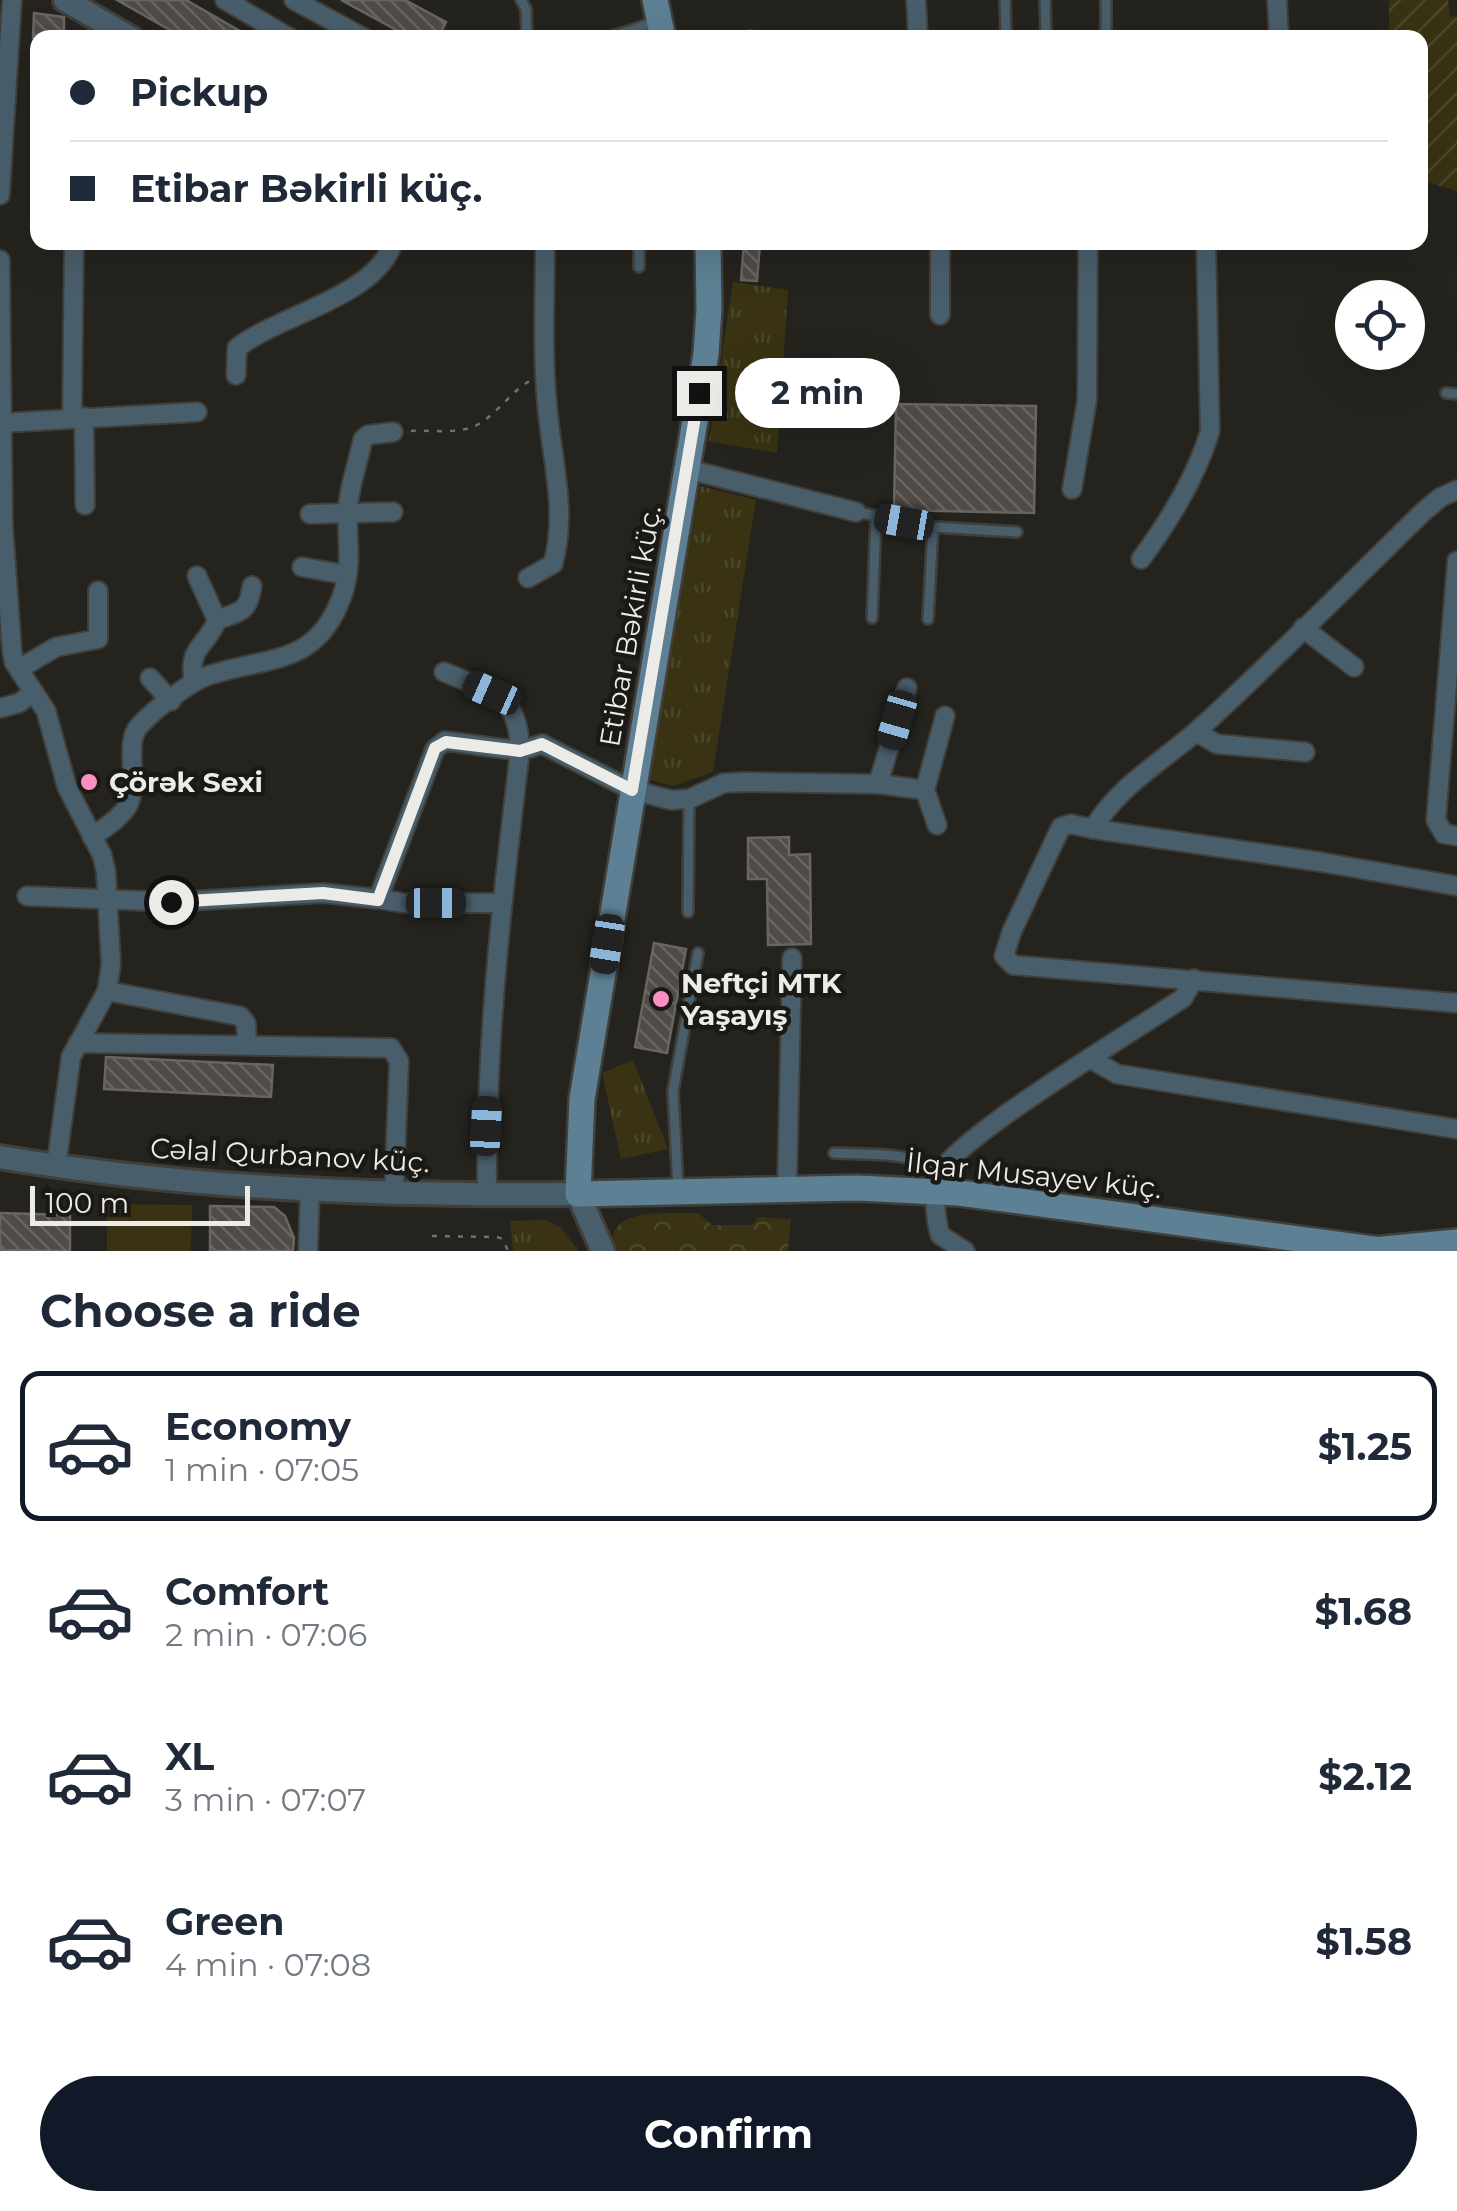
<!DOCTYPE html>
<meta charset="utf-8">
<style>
body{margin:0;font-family:Montserrat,sans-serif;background:#f2f2f3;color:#1f2937;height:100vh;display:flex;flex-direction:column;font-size:38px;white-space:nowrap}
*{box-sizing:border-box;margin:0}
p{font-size:32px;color:#747a83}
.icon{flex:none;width:55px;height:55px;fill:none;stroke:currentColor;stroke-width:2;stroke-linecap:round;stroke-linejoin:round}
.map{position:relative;height:1251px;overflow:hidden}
.drawer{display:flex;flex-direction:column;background:#fff;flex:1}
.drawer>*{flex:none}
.hud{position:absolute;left:30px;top:30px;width:1398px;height:220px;border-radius:20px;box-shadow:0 10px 40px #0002;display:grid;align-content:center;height:220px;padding:0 40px;background:#fff}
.controls{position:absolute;left:1335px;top:280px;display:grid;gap:20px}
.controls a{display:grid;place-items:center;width:90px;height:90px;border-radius:50%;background:#fff;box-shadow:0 10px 40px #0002;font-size:50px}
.scale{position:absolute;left:30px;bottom:25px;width:220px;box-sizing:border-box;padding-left:10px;border:5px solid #ecebe8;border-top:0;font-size:28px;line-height:35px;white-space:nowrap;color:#ecebe8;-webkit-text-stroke:8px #1a1915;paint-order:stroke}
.end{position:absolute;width:45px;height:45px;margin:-22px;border:12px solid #ecebe8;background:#111;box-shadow:0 0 0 5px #111}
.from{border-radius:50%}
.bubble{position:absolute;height:70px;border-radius:35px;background:#fff;box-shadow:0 10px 40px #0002;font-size:32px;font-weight:700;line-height:70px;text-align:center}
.car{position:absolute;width:30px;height:60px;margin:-30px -15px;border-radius:12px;box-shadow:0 0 8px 2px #0007;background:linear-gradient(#222 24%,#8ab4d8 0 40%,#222 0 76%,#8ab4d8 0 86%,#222 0)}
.hud b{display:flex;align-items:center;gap:35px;height:95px;font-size:38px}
.hud b+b{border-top:2px solid #e0e1e3}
.hud i{width:25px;height:25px;background:#1f2937}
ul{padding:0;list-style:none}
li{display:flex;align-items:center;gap:30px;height:150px;margin:0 20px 15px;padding:0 20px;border:5px solid transparent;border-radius:20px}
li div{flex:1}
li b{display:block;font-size:38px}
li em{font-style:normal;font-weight:700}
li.current{border-color:#111827}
li>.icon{width:90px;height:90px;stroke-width:1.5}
h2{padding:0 40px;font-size:45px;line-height:120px}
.primary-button{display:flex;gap:20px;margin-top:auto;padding:20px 40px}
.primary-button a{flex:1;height:115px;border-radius:60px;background:#111827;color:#fff;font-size:40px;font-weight:700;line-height:115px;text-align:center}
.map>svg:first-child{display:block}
.grass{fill:url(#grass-tufts)}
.forest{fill:url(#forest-crowns)}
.garden{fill:url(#garden-furrows)}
.pitch{fill:#393313}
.building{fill:url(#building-back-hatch);stroke:#696561;stroke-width:2.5}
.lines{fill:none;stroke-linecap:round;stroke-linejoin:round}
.service-casing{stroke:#403f3a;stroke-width:14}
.minor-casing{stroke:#403f3a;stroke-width:22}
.tertiary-casing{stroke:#403f3a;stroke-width:28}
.secondary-casing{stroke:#403f3a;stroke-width:30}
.path{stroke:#71706c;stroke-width:2.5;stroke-dasharray:5 8;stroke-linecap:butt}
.service{stroke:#495e6b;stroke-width:9}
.minor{stroke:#495e6b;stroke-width:18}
.tertiary{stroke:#495e6b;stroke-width:22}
.secondary{stroke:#5d8094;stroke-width:25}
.route{stroke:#ecebe8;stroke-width:12}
.poi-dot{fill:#fc8fc1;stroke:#1a1915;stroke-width:4}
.labels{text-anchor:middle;stroke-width:9;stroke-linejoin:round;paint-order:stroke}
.street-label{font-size:28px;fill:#ecebe8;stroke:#1a1915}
.poi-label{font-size:28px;font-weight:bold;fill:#ecebe8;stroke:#1a1915;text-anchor:start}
</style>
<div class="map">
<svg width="1457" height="1251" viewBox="0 0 1457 1251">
<defs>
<pattern id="grass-tufts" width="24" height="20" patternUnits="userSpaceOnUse" patternTransform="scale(2.5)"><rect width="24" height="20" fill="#393313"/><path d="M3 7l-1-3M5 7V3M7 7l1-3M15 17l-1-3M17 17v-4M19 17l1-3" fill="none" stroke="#4c472a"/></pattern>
<pattern id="forest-crowns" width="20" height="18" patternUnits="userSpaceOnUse" patternTransform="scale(2.5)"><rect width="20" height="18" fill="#393313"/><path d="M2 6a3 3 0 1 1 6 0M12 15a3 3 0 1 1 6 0" fill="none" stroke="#4c472a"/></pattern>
<pattern id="garden-furrows" width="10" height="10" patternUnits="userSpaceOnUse" patternTransform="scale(2.5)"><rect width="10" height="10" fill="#393313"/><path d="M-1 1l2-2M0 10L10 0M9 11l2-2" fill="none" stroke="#4c472a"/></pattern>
<pattern id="building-back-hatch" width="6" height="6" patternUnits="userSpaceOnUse" patternTransform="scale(2.5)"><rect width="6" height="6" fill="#504b47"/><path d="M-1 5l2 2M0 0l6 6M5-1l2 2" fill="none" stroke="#696562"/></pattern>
</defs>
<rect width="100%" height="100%" fill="#24231e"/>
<!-- grass -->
<g class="grass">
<polygon points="733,282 788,290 777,453 709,441"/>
<polygon points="700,486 756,500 713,772 673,786 648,779"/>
<polygon points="633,1060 668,1149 621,1159 602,1073"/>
<polygon points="546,1220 560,1227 579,1251 513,1251 510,1221"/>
</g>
<!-- forest -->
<path class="forest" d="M698 1213 712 1225H752L758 1217 791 1219 788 1251H614C602 1205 669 1214 698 1213Z"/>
<!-- garden -->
<polygon class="garden" points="1389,0 1448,0 1450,16 1457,17 1457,191 1420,180 1420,38 1389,37"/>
<!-- pitch -->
<polygon class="pitch" points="107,1204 192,1205 191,1251 107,1251"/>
<!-- building -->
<g class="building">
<polygon points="117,0 186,0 252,38 184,38"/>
<polygon points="341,0 405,0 446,22 438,38 411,38"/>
<polygon points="34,13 64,17 64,38 33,38"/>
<polygon points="744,243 760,244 757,281 741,280"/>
<polygon points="896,404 1036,406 1034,513 894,510"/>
<polygon points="789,837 789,855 810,854 811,944 768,945 767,879 748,879 748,838"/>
<polygon points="654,943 686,949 667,1053 635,1047"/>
<polygon points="106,1057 273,1065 271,1097 104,1089"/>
<polygon points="210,1206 274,1207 285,1216 294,1238 293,1251 210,1251"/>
<polygon points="0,1213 70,1215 70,1251 0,1250"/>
</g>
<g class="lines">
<defs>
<g id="service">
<polyline points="521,0 526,9 527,38"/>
<polyline points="1005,0 1006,38"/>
<polyline points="1045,0 1046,38"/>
<polyline points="606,38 626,32"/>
<polyline points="627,38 626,32 657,21"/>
<polyline points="741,38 751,36"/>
<polyline points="1106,38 1106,0"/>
<polyline points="639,267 639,242"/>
<polyline points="1446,393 1457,394"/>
<polyline points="857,512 933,527 1017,532"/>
<polyline points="872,618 876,517"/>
<polyline points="928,619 933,527"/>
<polyline points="688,912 689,799"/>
<path d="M834 1153C870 1155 911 1150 940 1173"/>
<polyline points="678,1188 673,1091 698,953"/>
</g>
<g id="minor">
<polyline points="225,0 290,38"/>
<polyline points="294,0 364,38"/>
<polyline points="916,0 918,38"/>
<polyline points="1277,0 1279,38"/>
<polyline points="0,195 12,0"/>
<polyline points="0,260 3,524 12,651 14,662 46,711 67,787 102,855 106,872 111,964 107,991 71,1057 56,1167"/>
<polyline points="940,315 940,242"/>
<path d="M236 375 237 348C278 315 378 296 393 242"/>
<polyline points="84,417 85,505"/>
<polyline points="72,418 74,242"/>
<polyline points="0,423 197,412"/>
<polyline points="687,469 856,512"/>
<polyline points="1072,489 1087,400 1088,242"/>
<path d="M1457 490 1441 497 1423 512C1348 585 1275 660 1198 730 1163 761 1117 787 1093 829L1071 824 1061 827 1012 931 1004 956 1013 965 1457 1003"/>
<polyline points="310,514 393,512"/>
<path d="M1141 559C1170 520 1196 478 1210 431L1206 242"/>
<polyline points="1457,561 1436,820 1444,834 1457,836"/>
<polyline points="302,567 347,575"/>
<polyline points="197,576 217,620"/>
<path d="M528 578 553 564C568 511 551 457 547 404 542 350 545 296 545 242"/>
<polyline points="1303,628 1354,667"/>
<polyline points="19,669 56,647 98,639 98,591"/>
<path d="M444 672C491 692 519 693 520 751 502 899 485 1046 487 1195"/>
<polyline points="150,678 171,701"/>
<path d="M194 681C187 647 206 648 217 620 241 611 248 613 252 586"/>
<polyline points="0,708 19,703 34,692"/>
<polyline points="1196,732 1217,744 1305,752"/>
<polyline points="878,784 907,688"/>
<polyline points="937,825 925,790 945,716"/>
<polyline points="1093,829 1321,862 1457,886"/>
<path d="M92 837C104 828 118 820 127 807 141 784 123 744 139 726 155 709 191 680 213 674 272 656 317 665 342 596 355 559 344 533 349 498 352 478 359 458 363 439L368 435 393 432"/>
<polyline points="27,896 171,902 323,893 378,899 435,749 445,741 520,751 542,744 632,790 671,800 689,799 724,783 744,782 878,784 925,790"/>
<polyline points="378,899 404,903 501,903"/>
<polyline points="107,991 240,1016 246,1023 247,1045"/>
<polyline points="78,1043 391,1048 399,1061 394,1191"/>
<polyline points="1091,1059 1117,1074 1457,1129"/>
<polyline points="787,1189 792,958"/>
<polyline points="308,1251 310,1188"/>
<path d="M965 1251 940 1235C935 1216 933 1194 940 1174 952 1140 1142 1026 1183 998L1194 979"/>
</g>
<g id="tertiary">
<polyline points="65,0 131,38"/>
<path d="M0 1157C190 1189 385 1196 578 1194L603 1251"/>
</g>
<g id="secondary">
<polyline points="655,0 663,38"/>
<polyline points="708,242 709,309 706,354 582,1099 578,1194 857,1188 959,1193 1388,1251"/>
<polyline points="1383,1249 1457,1242"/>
</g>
</defs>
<!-- service casing -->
<use href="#service" class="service-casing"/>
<!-- minor casing -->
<use href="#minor" class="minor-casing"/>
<!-- tertiary casing -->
<use href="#tertiary" class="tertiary-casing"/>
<!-- secondary casing -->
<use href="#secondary" class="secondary-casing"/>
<!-- path -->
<g class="path">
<path d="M411 431C430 430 458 434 475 426 497 415 510 392 531 380"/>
<polyline points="432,1236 497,1237 503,1239 508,1251"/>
</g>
<!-- service -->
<use href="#service" class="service"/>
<!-- minor -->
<use href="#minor" class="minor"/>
<!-- tertiary -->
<use href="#tertiary" class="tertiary"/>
<!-- secondary -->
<use href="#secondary" class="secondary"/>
</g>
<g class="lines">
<!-- route -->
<polyline class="route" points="171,902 323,893 378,900 435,748 446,742 520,751 542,744 632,790 699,393"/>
</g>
<!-- markers -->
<g class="poi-dot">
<circle cx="89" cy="782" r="10"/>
<circle cx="661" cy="999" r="10"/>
</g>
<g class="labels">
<!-- street labels -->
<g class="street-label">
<text transform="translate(630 626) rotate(-80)" y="10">Etibar Bəkirli küç.</text>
<text transform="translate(290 1155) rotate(3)" y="10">Cəlal Qurbanov küç.</text>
<text transform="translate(1034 1175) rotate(6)" y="10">İlqar Musayev küç.</text>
</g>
<!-- poi labels -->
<g class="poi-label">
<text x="109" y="792">Çörək Sexi</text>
<text x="681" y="993">Neftçi MTK<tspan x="681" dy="32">Yaşayış</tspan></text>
</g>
</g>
</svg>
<div class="controls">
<a><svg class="icon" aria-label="locate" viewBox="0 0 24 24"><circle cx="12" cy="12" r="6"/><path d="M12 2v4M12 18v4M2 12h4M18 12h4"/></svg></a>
</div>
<div class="scale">100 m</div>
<i class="end from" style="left:171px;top:902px"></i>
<i class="end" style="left:699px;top:393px"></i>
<div class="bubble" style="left:735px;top:358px;width:165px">2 min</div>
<i class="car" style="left:904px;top:522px;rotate:280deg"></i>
<i class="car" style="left:492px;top:693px;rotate:294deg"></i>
<i class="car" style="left:897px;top:720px;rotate:196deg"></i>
<i class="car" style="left:436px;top:903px;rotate:90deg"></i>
<i class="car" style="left:607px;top:944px;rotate:189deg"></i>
<i class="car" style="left:486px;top:1126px;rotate:3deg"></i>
<div class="hud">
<b><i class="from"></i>Pickup</b>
<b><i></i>Etibar Bəkirli küç.</b>
</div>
</div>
<section class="drawer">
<h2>Choose a ride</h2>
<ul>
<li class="current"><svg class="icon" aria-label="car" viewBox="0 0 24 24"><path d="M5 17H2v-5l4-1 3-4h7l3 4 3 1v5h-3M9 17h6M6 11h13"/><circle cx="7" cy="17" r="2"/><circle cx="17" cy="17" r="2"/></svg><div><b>Economy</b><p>1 min · 07:05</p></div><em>$1.25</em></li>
<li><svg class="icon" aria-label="car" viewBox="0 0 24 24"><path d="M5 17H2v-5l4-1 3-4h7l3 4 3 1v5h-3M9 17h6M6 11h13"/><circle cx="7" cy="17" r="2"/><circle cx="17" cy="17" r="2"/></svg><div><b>Comfort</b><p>2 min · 07:06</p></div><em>$1.68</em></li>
<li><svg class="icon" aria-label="car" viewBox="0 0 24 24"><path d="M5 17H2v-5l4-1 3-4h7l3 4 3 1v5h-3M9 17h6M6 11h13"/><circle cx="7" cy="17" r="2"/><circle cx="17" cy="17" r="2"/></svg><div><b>XL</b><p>3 min · 07:07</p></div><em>$2.12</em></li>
<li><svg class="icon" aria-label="car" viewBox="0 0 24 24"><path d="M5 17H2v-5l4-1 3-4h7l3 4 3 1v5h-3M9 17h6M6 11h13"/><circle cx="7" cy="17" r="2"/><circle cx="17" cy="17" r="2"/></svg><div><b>Green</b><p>4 min · 07:08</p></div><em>$1.58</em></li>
</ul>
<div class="primary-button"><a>Confirm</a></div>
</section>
